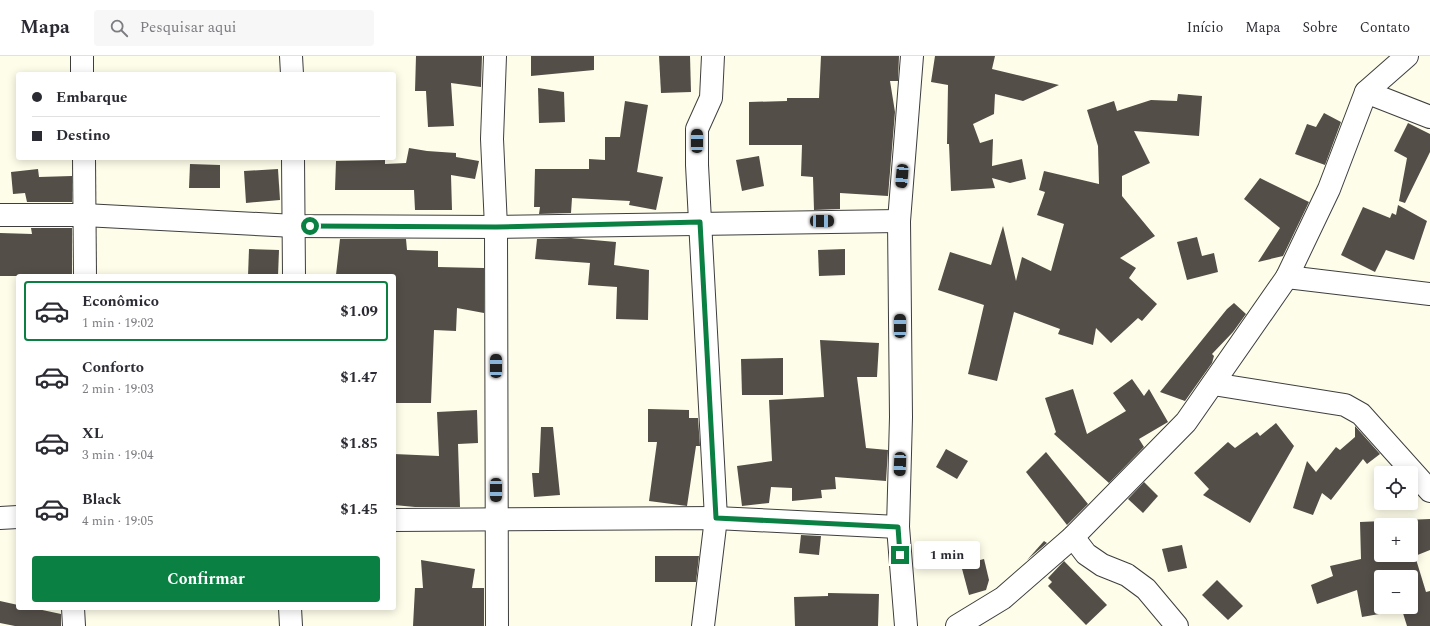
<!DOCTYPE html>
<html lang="pt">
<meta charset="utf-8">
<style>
body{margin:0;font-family:Spectral,serif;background:#f7f7f7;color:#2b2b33;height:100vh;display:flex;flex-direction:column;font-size:15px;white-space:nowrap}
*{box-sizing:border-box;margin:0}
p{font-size:13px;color:#7c7c81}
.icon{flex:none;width:22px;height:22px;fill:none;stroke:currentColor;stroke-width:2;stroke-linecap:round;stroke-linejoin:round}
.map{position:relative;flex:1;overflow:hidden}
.panel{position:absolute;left:16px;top:218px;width:380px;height:336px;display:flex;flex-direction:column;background:#fff;border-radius:4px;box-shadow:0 2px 10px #0003}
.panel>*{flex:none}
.top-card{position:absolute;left:16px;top:16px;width:380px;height:88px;border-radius:4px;box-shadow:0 2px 10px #0003;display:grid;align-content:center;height:88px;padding:0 16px;background:#fff}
.fabs{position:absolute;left:1374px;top:410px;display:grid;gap:8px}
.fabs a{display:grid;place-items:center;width:44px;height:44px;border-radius:4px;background:#fff;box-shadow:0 2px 10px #0003;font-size:20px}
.end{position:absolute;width:18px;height:18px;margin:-9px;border:5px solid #0b8043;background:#fff;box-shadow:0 0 0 2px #fff}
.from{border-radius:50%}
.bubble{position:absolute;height:28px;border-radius:4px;background:#fff;box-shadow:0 2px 10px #0003;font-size:13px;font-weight:700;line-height:28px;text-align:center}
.car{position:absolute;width:12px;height:24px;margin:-12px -6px;border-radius:5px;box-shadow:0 0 3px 1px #0007;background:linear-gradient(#222 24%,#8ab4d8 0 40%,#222 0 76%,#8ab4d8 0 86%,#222 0)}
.top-card b{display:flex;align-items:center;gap:14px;height:38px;font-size:15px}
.top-card b+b{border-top:1px solid #e1e1e2}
.top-card i{width:10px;height:10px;background:#2b2b33}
ul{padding:7px 0 0;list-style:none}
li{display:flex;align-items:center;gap:12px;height:60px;margin:0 8px 6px;padding:0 8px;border:2px solid transparent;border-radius:4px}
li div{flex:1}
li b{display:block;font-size:15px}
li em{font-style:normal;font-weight:700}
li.active{border-color:#0b8043}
li>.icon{width:36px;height:36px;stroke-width:1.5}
.button{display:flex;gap:8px;margin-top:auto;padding:8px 16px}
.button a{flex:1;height:46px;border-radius:4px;background:#0b8043;color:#fff;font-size:16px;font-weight:700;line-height:46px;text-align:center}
header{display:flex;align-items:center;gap:24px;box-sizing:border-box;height:56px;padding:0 20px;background:#fff;border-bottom:1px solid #e1e1e2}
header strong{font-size:19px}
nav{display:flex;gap:22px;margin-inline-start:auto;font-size:14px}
.search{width:280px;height:36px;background:#f7f7f7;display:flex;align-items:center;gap:10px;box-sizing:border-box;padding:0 14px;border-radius:4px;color:#7c7c81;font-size:15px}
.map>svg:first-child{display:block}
.building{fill:#534e48;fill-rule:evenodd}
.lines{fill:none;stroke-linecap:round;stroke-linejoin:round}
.minor-casing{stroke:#3e3e3e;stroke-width:24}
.minor{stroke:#fff;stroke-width:22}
.route{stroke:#0b8043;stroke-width:5}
</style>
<header>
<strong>Mapa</strong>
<div class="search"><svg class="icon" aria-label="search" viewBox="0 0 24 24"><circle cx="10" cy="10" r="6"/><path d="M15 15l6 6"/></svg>Pesquisar aqui</div>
<nav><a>Início</a><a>Mapa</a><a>Sobre</a><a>Contato</a></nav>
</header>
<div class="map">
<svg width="1430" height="570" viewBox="0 0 1430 570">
<rect width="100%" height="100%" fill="#fefdea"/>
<!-- building -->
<g class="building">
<polygon points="416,0 482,0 481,31 451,27 454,70 428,71 426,35 415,35"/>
<polygon points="531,0 594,0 594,14 531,20"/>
<polygon points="659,0 690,0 691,36 661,37"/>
<polygon points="821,0 899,0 898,25 890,25 895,56 888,140 840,137 840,153 814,154 813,121 801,120 802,89 749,89 749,46 787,45 787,42 819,42"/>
<polygon points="935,0 995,0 992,13 1059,29 1023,45 995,38 994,58 973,68 980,87 993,83 992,110 1022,103 1026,123 1010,127 992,122 995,132 951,135 949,88 947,88 948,29 931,26"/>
<polygon points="538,32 564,36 565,66 539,67"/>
<polygon points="1178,38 1202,40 1199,80 1134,75 1150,107 1122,120 1122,140 1155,180 1120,202 1136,212 1129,222 1157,248 1142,265 1138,262 1111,287 1096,272 1093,289 1058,278 1060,273 1014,256 997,325 968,318 984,249 938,234 950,196 991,209 1003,170 1016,225 1022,201 1051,215 1064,168 1037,159 1045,136 1039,134 1044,115 1099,128 1098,90 1087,54 1114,45 1117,55 1151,44 1177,45"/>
<polygon points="625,45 648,49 637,116 663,121 656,154 629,149 630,145 572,142 571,157 539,158 540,151 534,151 535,113 589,113 589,103 605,104 605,81 620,81"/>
<polygon points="1324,57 1341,66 1325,109 1295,98 1307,68 1316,71"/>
<polygon points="1408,67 1430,78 1430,96 1405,147 1399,145 1407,102 1394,95"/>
<polygon points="409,92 427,95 456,97 456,101 479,105 475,123 451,119 452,154 415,154 414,134 335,134 336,105 385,104 385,108 406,107"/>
<polygon points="759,100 764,130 742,135 736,104"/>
<polygon points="190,108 220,109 220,132 189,132"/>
<polygon points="38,113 39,121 72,120 72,146 27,146 25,137 13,138 11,116"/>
<polygon points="278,113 280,144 246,147 244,115"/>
<polygon points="1260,122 1309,146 1283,200 1258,206 1280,172 1244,143"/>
<polygon points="1398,149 1427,165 1414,204 1386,194 1375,216 1341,199 1363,151 1390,162 1392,157 1396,159"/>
<polygon points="31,172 72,172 72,220 0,220 0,177 32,178"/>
<polygon points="1197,181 1202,200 1214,197 1218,216 1187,224 1177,186"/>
<polygon points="571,182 616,186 614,209 649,214 648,264 616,263 617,231 588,229 590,207 535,203 537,183"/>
<polygon points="340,183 406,183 407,194 438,195 438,211 484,212 484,257 457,252 456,275 434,274 431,347 394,347 394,220 336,219"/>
<polygon points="249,193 279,194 278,220 248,220"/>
<polygon points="845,193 845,219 819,220 818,194"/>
<polygon points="1234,247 1246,258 1233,276 1212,298 1214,300 1212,307 1185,345 1160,336 1227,253"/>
<polygon points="820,284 879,287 877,321 857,321 866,392 888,394 886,425 835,421 836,433 821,434 822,442 792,445 792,432 771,431 769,447 742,450 737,410 772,405 769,344 824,341"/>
<polygon points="783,302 783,339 742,339 741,303"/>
<polygon points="1132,323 1144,340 1149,333 1168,366 1139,383 1144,391 1109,427 1054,378 1056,376 1045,342 1073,333 1087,378 1126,355 1113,337"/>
<polygon points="648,353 689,354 689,362 698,362 700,390 696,390 687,450 649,445 657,386 648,386"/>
<polygon points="477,354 478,387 458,388 460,451 415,451 394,449 394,398 439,400 437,356"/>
<polygon points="1276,367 1294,390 1250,467 1203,439 1209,433 1194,417 1228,386 1235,392 1257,376 1260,380"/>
<polygon points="1355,370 1380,398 1367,408 1363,403 1331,444 1322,437 1313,459 1293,452 1307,405 1316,416 1336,391 1340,394 1355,381"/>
<polygon points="541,371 553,371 560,439 534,441 532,417 539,417"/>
<polygon points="946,393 968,405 957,423 936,411"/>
<polygon points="1046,396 1088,448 1067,469 1026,416"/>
<polygon points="1144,426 1158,440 1143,457 1128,443"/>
<path d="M1430 463V494L1415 500 1426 536 1430 535V570H1407L1402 554 1362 561 1357 534 1317 548 1311 529 1333 520 1330 510 1361 503 1360 466ZM1381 469H1411V499H1381ZM1381 521H1411V551H1381Z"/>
<polygon points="801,479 821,480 819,499 799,497"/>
<polygon points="1044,485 1047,487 1027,504"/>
<polygon points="1182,489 1187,512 1168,516 1162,493"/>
<polygon points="655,500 699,500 696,526 655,526"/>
<polygon points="984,503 989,524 986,534 969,539 961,509"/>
<polygon points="421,504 475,513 472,532 484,532 484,570 413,570 415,532 423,532"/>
<polygon points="1064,505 1107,549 1086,569 1048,530 1052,526 1048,522"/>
<polygon points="1217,524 1243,550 1228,564 1202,539"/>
<polygon points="828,537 879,538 878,570 795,570 794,541 828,540"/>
<polygon points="0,545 18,549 18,552 33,552 61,558 61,570 15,570 0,567"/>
</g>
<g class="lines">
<defs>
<g id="minor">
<polyline points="82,0 82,18"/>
<polyline points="291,0 292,18"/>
<polyline points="495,0 492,83 496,171 497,570"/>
<polyline points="1366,36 1430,61"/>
<polyline points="84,102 85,220"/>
<polyline points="293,102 294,220"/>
<polyline points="0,159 84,159 295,170 496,171 899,165"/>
<polyline points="1287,221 1430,238"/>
<polyline points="1213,328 1345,349 1361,358 1430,435"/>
<polyline points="0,462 18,461"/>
<polyline points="394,464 716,462 898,471"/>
<polyline points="1073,481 1086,498 1102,509 1127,519 1146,533 1177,570"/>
<polyline points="73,552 74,570"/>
<polyline points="290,552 291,570"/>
<polyline points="703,570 716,462 697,109 697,73 711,42 713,0"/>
<polyline points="906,570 898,471 901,361 899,165 912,0"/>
<polyline points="957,570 1003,542 1073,481 1186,366 1287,221 1329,133 1366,36 1407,0"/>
</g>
</defs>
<!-- minor casing -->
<use href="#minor" class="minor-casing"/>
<!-- minor -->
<use href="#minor" class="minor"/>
</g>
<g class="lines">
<!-- route -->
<polyline class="route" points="310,170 496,171 700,166 716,462 898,471 900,499"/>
</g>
</svg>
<div class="fabs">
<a><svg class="icon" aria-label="locate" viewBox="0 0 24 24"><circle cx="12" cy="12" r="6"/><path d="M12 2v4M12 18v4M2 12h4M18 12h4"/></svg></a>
<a>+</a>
<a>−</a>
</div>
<i class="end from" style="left:310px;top:170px"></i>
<i class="end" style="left:900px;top:499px"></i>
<div class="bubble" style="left:914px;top:485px;width:66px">1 min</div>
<i class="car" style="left:697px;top:85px;rotate:0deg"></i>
<i class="car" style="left:902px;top:120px;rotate:185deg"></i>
<i class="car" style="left:822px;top:165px;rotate:90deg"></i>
<i class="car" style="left:900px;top:270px;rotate:0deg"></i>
<i class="car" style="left:496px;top:310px;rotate:0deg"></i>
<i class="car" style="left:900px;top:408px;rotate:182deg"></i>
<i class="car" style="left:496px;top:434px;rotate:180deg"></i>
<div class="top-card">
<b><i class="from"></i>Embarque</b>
<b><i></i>Destino</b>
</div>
<section class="panel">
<ul>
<li class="active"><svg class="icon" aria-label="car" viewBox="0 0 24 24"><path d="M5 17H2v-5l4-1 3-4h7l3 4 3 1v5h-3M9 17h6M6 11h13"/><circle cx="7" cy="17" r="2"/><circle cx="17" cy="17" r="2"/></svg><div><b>Econômico</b><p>1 min · 19:02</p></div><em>$1.09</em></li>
<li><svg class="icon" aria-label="car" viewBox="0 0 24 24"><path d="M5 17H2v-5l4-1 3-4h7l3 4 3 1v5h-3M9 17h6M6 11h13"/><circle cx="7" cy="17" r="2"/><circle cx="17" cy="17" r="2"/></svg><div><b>Conforto</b><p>2 min · 19:03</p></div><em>$1.47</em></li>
<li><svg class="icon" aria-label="car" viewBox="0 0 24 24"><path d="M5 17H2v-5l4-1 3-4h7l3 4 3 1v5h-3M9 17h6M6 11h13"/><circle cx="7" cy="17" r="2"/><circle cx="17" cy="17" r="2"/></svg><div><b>XL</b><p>3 min · 19:04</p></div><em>$1.85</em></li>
<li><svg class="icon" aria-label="car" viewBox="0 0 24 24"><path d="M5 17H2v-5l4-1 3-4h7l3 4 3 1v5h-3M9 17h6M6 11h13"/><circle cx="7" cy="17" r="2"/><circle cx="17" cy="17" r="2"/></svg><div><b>Black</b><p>4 min · 19:05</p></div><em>$1.45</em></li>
</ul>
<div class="button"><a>Confirmar</a></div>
</section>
</div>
